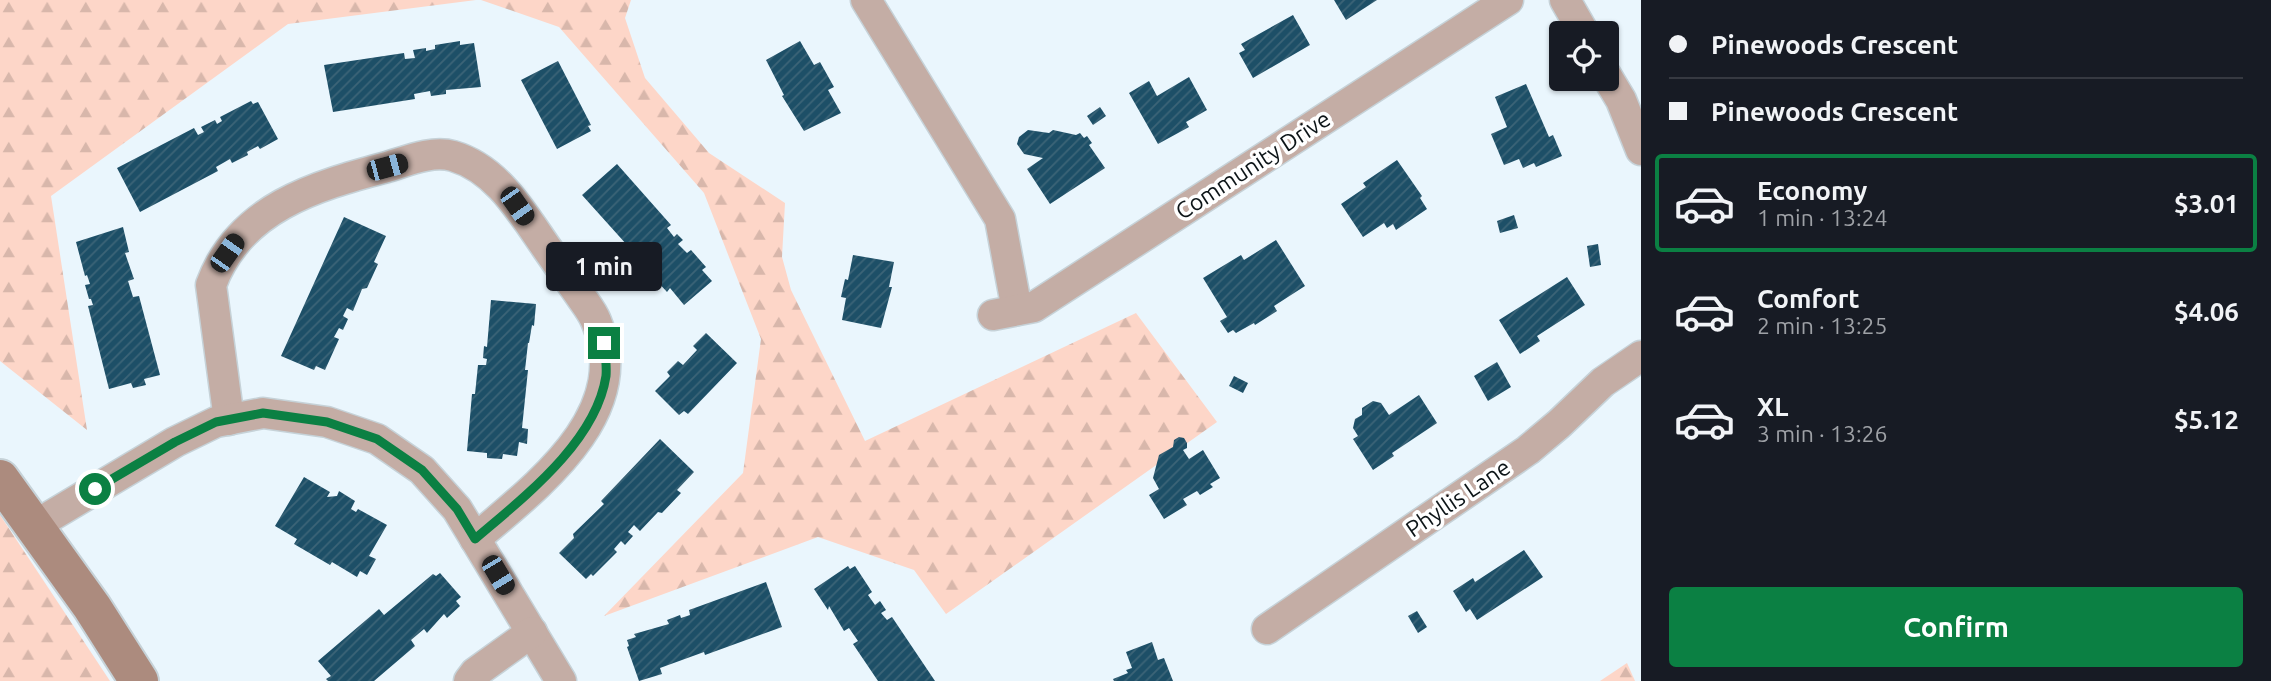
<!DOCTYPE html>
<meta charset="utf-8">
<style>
body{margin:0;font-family:Ubuntu,sans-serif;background:#242831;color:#f1f3f6;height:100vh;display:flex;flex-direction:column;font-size:26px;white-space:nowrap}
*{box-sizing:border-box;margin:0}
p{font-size:23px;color:#9ea1a6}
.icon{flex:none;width:38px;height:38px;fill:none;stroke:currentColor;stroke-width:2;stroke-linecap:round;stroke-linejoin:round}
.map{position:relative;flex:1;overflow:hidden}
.side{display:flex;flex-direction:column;background:#171b24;width:630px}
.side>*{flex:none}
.hud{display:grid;align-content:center;height:154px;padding:0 28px;background:#171b24}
.controls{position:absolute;left:1549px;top:21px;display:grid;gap:14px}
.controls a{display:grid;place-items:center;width:70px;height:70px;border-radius:7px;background:#171b24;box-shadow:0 2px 5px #0004;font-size:35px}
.end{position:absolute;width:32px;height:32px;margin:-16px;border:9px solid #0b8043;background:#fff;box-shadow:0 0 0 4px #fff}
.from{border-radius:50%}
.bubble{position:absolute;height:49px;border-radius:7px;background:#171b24;box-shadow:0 2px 5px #0004;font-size:23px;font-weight:700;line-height:49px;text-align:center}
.car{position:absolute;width:21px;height:42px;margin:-21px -10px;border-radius:9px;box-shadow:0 0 5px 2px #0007;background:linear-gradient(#222 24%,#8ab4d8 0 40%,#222 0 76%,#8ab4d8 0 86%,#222 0)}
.hud b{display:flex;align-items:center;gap:24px;height:66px;font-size:26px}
.hud b+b{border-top:2px solid #363941}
.hud i{width:18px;height:18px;background:#f1f3f6}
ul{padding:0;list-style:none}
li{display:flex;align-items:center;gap:21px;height:98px;margin:0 14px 10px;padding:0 14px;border:4px solid transparent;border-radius:7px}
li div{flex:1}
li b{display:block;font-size:26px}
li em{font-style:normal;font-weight:700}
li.on{border-color:#0b8043}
li>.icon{width:63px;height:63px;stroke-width:1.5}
.action{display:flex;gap:14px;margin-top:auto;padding:14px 28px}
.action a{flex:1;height:80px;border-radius:7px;background:#0b8043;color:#fff;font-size:28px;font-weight:700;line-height:80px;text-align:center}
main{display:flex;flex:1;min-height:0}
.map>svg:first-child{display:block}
.forest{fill:url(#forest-firs)}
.building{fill:url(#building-hatch)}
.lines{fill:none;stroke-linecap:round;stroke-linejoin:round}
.street-casing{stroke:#c6d2d8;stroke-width:33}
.secondary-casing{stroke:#c6d2d8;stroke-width:42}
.street{stroke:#c4ada5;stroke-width:30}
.secondary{stroke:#ac8b7e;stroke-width:38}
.route{stroke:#0b8043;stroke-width:9}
.labels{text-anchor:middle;stroke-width:7;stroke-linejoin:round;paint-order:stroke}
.street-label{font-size:23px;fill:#0c1417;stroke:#fff}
</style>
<main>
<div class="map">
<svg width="1641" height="681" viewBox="0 0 1641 681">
<defs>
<pattern id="forest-firs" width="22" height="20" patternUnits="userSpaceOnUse" patternTransform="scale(1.75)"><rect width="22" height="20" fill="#fdd6c8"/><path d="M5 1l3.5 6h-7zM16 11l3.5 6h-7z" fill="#d8b7ab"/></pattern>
<pattern id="building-hatch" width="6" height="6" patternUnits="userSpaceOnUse" patternTransform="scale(1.75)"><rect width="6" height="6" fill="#1d4f67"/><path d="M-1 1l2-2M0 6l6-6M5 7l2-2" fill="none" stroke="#3c6477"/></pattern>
</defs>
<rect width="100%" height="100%" fill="#eaf6fd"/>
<!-- forest -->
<g class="forest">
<polygon points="0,0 476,0 288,24 51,196 87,430 0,361"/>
<polygon points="481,0 631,0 625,18 645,78 709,153 785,203 782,257 791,290 865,441 1136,313 1217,422 946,614 914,570 818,537 604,616 743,473 761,339 704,193 559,27"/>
<polygon points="0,515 110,681 0,681"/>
<polygon points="1627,663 1635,681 1600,681"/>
</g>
<!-- building -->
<g class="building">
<polygon points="1334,0 1377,0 1346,20"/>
<polygon points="1293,15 1310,45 1253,78 1239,53 1245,50 1241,44"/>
<polygon points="460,41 460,45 474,43 481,87 446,90 446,94 431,96 430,91 414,94 415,99 333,112 324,65 404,53 405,59 415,58 413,50 426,48 426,51 435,49 435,45"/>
<polygon points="800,41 814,65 820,62 834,87 828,90 841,113 804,131 782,96 784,95 766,60"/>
<polygon points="558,61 591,125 588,126 591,131 557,149 521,80"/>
<polygon points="1189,77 1207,110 1186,122 1189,127 1158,144 1129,93 1149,81 1157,96"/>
<polygon points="1526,84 1549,137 1553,135 1562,156 1536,167 1534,163 1523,168 1519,159 1504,165 1491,134 1507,127 1495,97"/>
<polygon points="251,101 253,104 258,102 278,139 260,149 258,146 247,152 248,155 232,163 230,159 216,167 218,171 140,212 117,168 194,128 198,135 204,132 201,127 215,120 217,124 222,121 220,117"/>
<polygon points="1100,107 1106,116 1093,125 1087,116"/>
<polygon points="1028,130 1049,133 1053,130 1076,135 1080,133 1084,138 1087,136 1092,143 1089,145 1105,168 1050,204 1027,169 1043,158 1024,154 1017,144 1019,137"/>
<polygon points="1397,160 1422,196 1420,198 1427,209 1396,230 1393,224 1387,228 1384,223 1363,237 1341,204 1366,187 1363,183"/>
<polygon points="617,164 671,225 667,228 674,237 677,234 683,240 678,244 687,253 691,250 706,267 702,270 712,281 684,305 670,288 667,292 656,280 659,277 638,253 636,255 582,195"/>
<polygon points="1514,215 1518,228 1500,233 1497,221"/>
<polygon points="344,217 386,236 374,262 378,264 367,288 362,289 353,311 347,308 343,316 348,319 343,330 339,328 334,337 339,339 325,370 316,366 314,370 281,356"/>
<polygon points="123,227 129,252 125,253 134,279 128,281 133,297 139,296 160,375 144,379 146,385 133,388 131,383 109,389 88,306 93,305 91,299 89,299 85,285 90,284 87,275 85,276 76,242"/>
<polygon points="1276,240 1305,286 1274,306 1277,311 1255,325 1254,323 1236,333 1233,330 1228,333 1220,321 1227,317 1203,278 1241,255 1244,260"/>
<polygon points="1598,244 1601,265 1590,267 1587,246"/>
<polygon points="853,255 894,262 889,287 892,287 881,328 842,320 846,298 841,297 845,279 848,280"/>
<polygon points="1567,277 1585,305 1537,336 1540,341 1520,354 1499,320"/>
<polygon points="491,300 536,304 534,326 532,325 529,343 528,343 525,370 528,370 522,428 528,429 527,444 519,442 517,456 503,454 502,459 487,458 487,453 467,451 472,394 475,394 478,365 486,365 487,359 483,358 484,346 487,347"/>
<polygon points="706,333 737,363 688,414 684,411 679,415 655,391 670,376 667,372 678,361 683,365 697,350 693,346"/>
<polygon points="1497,362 1511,387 1488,401 1474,376"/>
<polygon points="1234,376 1248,383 1243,393 1229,386"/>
<polygon points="1419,395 1437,423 1392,453 1394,456 1373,470 1353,439 1358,436 1353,428 1355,419 1362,415 1362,408 1373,401 1381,403 1389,415"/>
<polygon points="1179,437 1184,438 1187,443 1187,448 1183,450 1189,459 1203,450 1220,478 1210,484 1213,487 1200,495 1197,491 1183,499 1187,505 1164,519 1149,495 1159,489 1153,478 1159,455 1173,447 1174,440"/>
<polygon points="660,439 694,472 677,490 681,493 662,513 658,512 640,531 634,525 628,532 633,536 625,545 621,541 614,549 617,552 593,576 591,574 586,579 559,553 574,538 573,534 604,504 601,501"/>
<polygon points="304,477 330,492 327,497 337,496 339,491 355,501 351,509 356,512 358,509 387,525 369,556 376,559 367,575 360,571 357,577 332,562 330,565 294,544 297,539 275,526"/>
<polygon points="1524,550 1543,577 1477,620 1470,609 1466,612 1453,591 1473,578 1475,582"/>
<polygon points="848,566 850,569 855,566 872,592 868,595 875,605 880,601 886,610 881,613 887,620 892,617 935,681 878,681 853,644 858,641 849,628 844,631 829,606 828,610 814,589"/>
<polygon points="440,573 461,597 456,601 460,606 447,618 444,614 427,633 424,629 411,640 415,646 374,681 328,681 326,679 331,676 318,661 379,609 384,615 433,574 436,576"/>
<polygon points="766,582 782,627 705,655 704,652 660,668 662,674 639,681 627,647 629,646 627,640 636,637 634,634 669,624 667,620 680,615 681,618 690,615 689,610"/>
<polygon points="1417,611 1427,627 1418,633 1408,616"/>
<polygon points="1152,642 1158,660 1164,658 1173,681 1114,681 1113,679 1128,673 1126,670 1132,668 1126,652"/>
</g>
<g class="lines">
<defs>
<g id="street">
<polyline points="866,0 1000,219 1017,310"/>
<polyline points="1565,0 1584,33"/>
<polyline points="1606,75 1621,100 1641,150"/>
<polyline points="993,315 1034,307 1508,0"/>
<path d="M229 420 211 285C239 208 315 186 387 167 407 161 432 150 453 156 497 169 521 211 546 247 557 263 568 278 579 294 585 303 592 311 596 321 636 413 537 486 475 539"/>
<polyline points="34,526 175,442 216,422 263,413 327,422 377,439 422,470 457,509 561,681"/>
<polyline points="1267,629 1528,450 1559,424 1603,382 1641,356"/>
<polyline points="469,681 475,673 532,632"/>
</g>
<polyline id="secondary" points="0,479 92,607 139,681"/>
</defs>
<!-- street casing -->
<use href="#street" class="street-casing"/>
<!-- secondary casing -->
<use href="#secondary" class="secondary-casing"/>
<!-- street -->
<use href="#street" class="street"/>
<!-- secondary -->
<use href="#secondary" class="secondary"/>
</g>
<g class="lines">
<!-- route -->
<path class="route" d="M95 489 175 442 216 422 263 413 327 422 377 439 422 470 457 509 475 539C524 497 596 442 606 376 607 365 605 353 604 343"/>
</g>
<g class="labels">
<!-- street labels -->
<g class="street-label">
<text transform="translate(1253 165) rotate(-33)" y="8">Community Drive</text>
<text transform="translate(1458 498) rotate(-34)" y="8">Phyllis Lane</text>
</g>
</g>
</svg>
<div class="controls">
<a><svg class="icon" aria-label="locate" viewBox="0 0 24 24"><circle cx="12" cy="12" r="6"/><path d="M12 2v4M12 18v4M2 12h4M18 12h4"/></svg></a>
</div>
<i class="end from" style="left:95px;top:489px"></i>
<i class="end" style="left:604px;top:343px"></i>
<div class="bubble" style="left:546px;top:242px;width:116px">1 min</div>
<i class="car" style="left:387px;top:167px;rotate:75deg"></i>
<i class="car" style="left:517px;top:206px;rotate:145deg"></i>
<i class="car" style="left:227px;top:253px;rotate:35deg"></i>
<i class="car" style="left:498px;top:575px;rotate:149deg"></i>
</div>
<section class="side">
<div class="hud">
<b><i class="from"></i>Pinewoods Crescent</b>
<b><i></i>Pinewoods Crescent</b>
</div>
<ul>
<li class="on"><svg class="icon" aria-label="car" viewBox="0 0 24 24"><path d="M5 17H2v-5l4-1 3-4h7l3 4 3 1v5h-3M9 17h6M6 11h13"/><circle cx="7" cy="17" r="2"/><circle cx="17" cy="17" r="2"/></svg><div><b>Economy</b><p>1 min · 13:24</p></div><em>$3.01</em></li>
<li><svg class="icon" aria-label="car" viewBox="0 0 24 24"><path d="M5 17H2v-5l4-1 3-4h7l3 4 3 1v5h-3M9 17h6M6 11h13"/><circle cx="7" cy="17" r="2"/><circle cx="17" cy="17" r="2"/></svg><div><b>Comfort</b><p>2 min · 13:25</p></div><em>$4.06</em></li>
<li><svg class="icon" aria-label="car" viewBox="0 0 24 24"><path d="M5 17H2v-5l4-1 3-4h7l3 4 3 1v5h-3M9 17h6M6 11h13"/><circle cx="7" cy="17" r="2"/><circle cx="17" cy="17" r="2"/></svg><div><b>XL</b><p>3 min · 13:26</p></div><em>$5.12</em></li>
</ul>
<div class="action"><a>Confirm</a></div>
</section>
</main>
